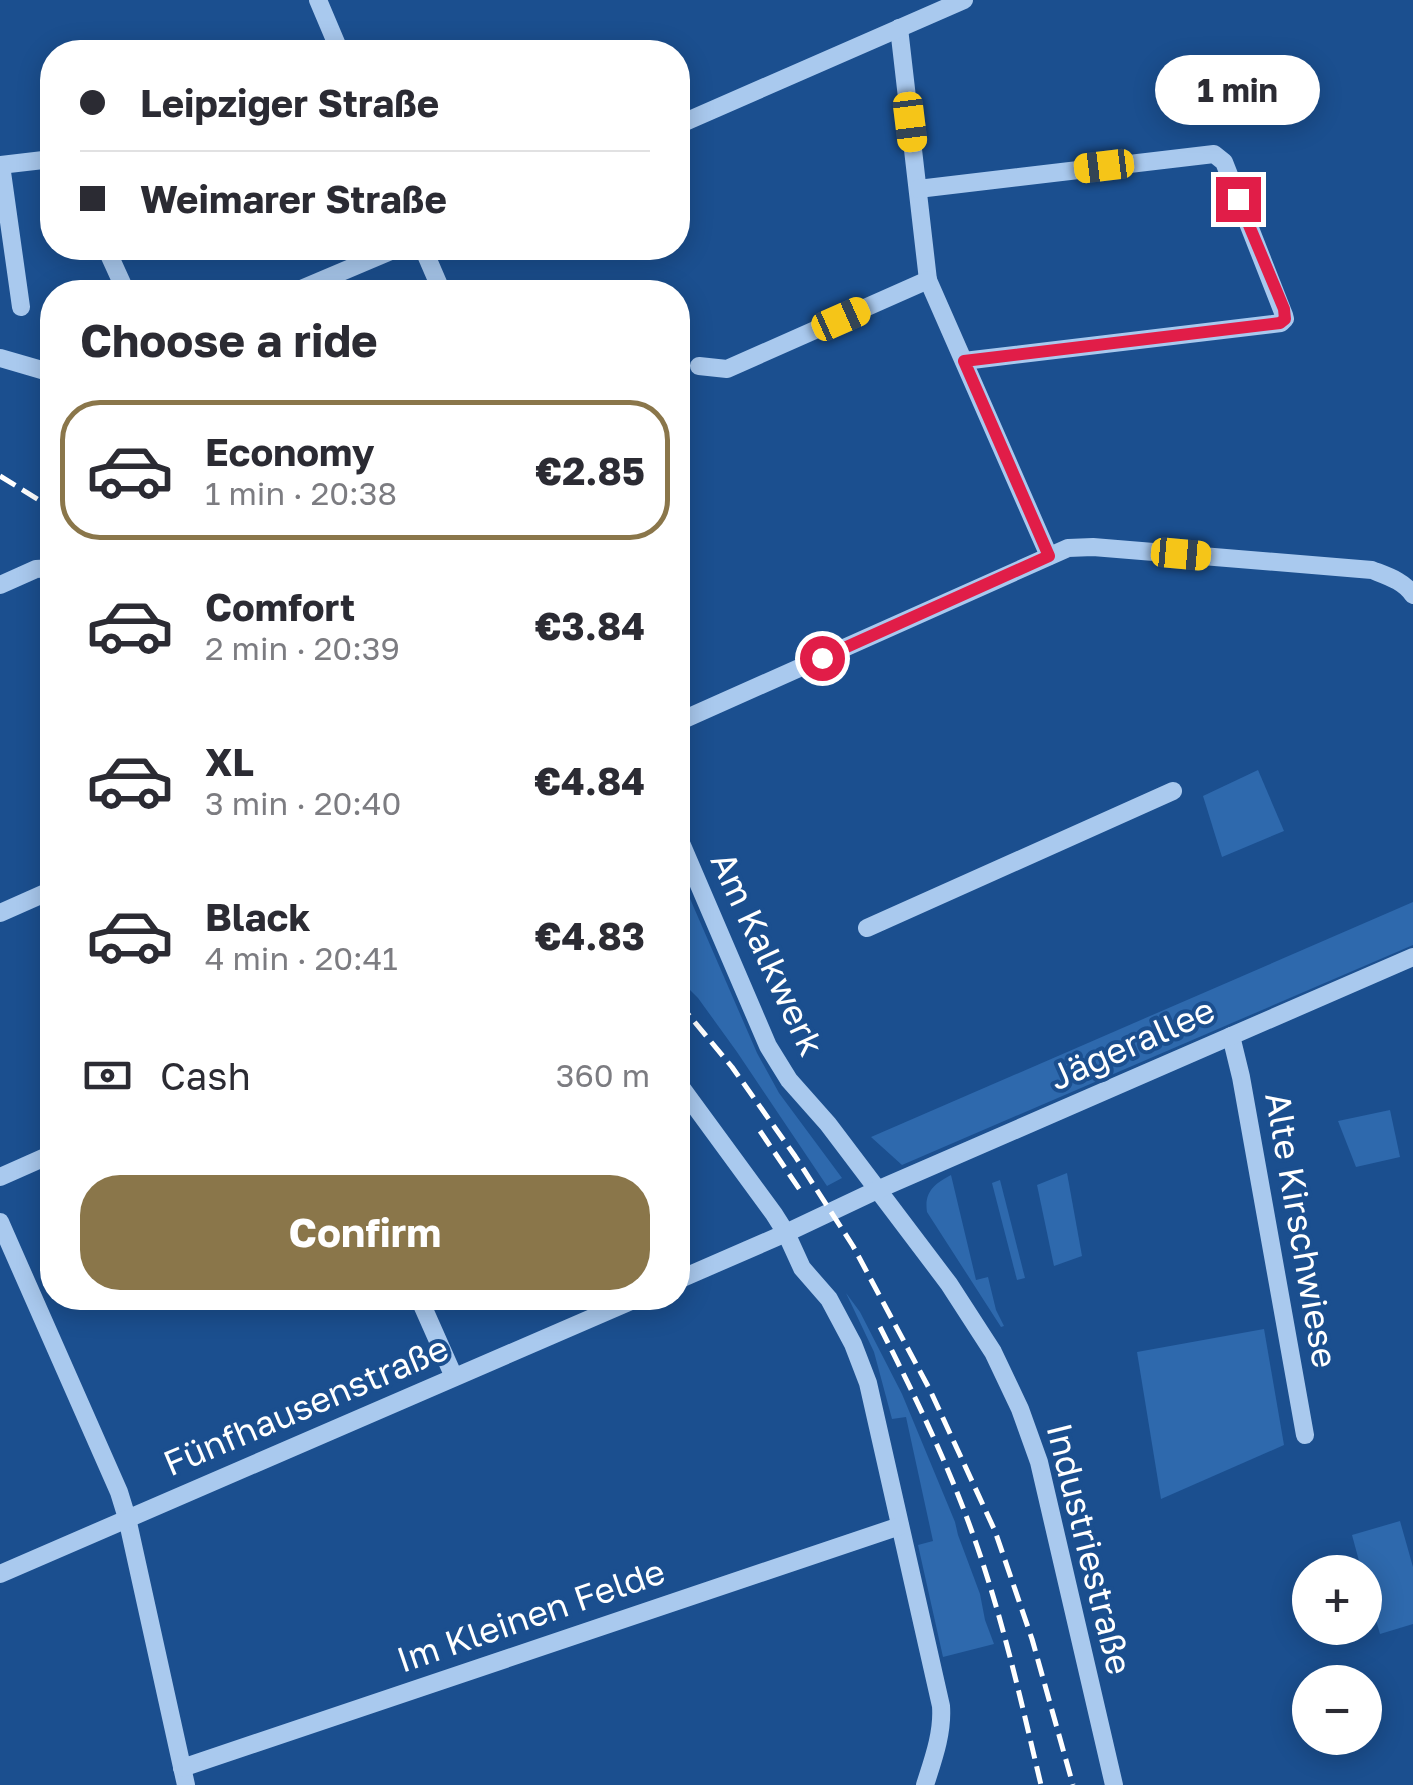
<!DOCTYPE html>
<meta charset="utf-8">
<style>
body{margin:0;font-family:"Golos Text",sans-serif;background:#f7f7f7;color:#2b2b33;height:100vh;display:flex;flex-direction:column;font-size:38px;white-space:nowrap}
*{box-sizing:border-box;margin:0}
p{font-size:32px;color:#7c7c81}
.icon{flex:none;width:55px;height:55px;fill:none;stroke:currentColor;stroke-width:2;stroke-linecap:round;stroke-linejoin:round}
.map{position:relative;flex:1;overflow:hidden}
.drawer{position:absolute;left:40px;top:280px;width:650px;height:1030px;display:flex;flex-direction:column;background:#fff;border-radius:40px;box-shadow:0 5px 25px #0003}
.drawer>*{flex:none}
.top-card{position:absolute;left:40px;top:40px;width:650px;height:220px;border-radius:40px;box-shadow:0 5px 25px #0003;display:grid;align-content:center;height:220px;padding:0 40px;background:#fff}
.tools{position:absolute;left:1292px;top:1555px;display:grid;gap:20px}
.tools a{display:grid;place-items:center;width:90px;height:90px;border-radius:50%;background:#fff;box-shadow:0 5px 25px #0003;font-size:50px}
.end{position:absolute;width:45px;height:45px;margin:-22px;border:12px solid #e11d48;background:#fff;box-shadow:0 0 0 5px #fff}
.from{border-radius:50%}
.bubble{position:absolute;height:70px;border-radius:35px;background:#fff;box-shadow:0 5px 25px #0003;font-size:32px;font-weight:700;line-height:70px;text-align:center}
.car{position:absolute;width:30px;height:60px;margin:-30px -15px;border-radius:12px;box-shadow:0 0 8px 2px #0007;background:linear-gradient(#f5c518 24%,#345 0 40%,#f5c518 0 76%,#345 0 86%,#f5c518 0)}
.top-card b{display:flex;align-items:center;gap:35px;height:95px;font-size:38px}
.top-card b+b{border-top:2px solid #e1e1e2}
.top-card i{width:25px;height:25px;background:#2b2b33}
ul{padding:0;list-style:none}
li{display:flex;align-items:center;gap:30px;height:140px;margin:0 20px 15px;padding:0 20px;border:5px solid transparent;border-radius:40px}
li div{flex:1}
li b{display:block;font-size:38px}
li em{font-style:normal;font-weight:700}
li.selected{border-color:#8a764a}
li>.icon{width:90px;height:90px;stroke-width:1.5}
h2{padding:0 40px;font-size:45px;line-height:120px}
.pay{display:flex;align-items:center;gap:25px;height:110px;padding:0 40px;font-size:38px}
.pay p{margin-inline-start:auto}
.action{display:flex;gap:20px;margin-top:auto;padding:20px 40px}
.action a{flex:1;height:115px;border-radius:40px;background:#8a764a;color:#fff;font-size:40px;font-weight:700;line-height:115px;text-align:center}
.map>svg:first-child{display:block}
.green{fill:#2e69ad}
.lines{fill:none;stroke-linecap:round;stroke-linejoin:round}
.minor{stroke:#a9c9ee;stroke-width:18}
.rail{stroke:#fff;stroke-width:5;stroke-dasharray:18 8;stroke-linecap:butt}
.route{stroke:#e11d48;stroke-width:12}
.labels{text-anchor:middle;stroke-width:8;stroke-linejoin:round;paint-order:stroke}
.street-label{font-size:35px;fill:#fff;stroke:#1b4f8f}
</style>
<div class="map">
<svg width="1413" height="1785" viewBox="0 0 1413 1785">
<rect width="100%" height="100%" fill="#1b4f8f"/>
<!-- green -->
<g class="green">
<polygon points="1258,770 1284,831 1222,857 1203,796"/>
<polygon points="678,871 757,1053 779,1093 842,1178 827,1186 737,1052 698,998 678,978"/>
<polygon points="1413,902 1413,945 902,1165 871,1137"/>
<polygon points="1390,1110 1400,1157 1356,1167 1338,1121"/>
<polygon points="1067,1173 1082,1256 1054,1266 1037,1185"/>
<path d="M951 1175 976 1280 988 1277 996 1310 1004 1326 1001 1327 927 1212C924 1192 934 1184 951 1175Z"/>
<polygon points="1000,1180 1025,1278 1017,1280 992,1183"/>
<polygon points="846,1293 860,1312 902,1394 955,1522 958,1535 980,1594 985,1620 994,1644 943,1657 918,1545 933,1541 906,1417 892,1419 874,1352"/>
<polygon points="1264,1329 1284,1445 1161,1499 1137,1352"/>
<polygon points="1400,1521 1413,1567 1413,1624 1380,1634 1365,1582 1365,1572 1362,1572 1352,1535"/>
</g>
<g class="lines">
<!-- minor -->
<g class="minor">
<polyline points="318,0 340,52"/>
<polyline points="899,28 928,280 1049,556"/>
<polyline points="678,125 964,0"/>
<polyline points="0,165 52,159"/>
<polyline points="1,165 21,307"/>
<polyline points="918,189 1214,154 1224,162 1284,315 1285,319 1281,323 964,361"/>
<polyline points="106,248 126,292"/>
<polyline points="423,248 442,292"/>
<polyline points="294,292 398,248"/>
<polyline points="0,358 52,373"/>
<polyline points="699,366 727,369 928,280"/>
<polyline points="0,585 36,569 52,568"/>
<path d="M678 722 1068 548 1093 547 1372 570C1387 576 1404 581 1413 595"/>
<polyline points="678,836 768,1046 789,1080 828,1124 949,1284 993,1352 1020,1409 1039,1462 1114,1785"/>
<polyline points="0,913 52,890"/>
<polyline points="867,928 1173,791"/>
<polyline points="1231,1036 1241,1077 1305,1435"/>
<path d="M678 1083 774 1214 786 1233 802 1268 829 1299 853 1344 868 1383 941 1706C943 1733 933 1760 925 1785"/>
<polyline points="0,1177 52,1154"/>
<polyline points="0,1222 119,1492 127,1518 186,1785"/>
<polyline points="678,1280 786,1233 877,1190 1413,957"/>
<polyline points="419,1298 454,1377"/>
<polyline points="0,1574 638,1298"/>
<polyline points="182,1768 900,1526"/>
</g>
<!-- rail -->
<g class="rail">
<polyline points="0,476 52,508"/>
<polyline points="678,1002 732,1067 795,1156 853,1246 930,1390 995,1531 1032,1639 1073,1785"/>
<polyline points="760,1131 802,1193"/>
<path d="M880 1327C916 1398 951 1470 977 1546 1004 1624 1022 1705 1041 1785"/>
</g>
</g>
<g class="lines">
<!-- route -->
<polyline class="route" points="822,658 1049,556 964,361 1280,323 1285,319 1284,309 1238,199"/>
</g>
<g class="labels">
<!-- street labels -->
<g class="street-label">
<text transform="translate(767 954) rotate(65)" y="12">Am Kalkwerk</text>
<text transform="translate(1132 1044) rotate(-24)" y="12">Jägerallee</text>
<text transform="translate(1301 1230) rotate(80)" y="12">Alte Kirschwiese</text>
<text transform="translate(306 1406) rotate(-23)" y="12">Fünfhausenstraße</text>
<text transform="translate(1089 1549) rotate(76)" y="12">Industriestraße</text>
<text transform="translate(531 1616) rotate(-19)" y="12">Im Kleinen Felde</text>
</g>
</g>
</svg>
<div class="tools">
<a>+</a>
<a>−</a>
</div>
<i class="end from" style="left:822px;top:658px"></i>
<i class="end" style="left:1238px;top:199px"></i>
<div class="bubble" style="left:1155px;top:55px;width:165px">1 min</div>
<i class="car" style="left:910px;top:122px;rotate:173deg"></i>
<i class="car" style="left:1104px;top:166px;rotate:263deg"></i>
<i class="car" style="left:841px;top:319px;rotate:66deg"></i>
<i class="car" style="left:1181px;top:554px;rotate:95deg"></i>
<div class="top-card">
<b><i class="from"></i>Leipziger Straße</b>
<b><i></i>Weimarer Straße</b>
</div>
<section class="drawer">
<h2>Choose a ride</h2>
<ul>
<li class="selected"><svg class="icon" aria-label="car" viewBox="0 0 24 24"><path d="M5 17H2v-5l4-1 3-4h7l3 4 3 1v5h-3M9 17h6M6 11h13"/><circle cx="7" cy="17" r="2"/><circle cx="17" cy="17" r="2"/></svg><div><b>Economy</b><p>1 min · 20:38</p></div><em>€2.85</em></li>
<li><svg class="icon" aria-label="car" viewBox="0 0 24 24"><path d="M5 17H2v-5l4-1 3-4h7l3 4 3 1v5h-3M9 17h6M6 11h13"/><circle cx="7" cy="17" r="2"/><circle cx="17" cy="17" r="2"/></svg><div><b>Comfort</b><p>2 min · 20:39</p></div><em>€3.84</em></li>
<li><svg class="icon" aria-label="car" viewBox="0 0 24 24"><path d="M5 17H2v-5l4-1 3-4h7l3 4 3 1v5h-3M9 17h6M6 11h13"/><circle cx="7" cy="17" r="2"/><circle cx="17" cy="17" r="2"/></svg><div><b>XL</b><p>3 min · 20:40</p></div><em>€4.84</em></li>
<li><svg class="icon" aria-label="car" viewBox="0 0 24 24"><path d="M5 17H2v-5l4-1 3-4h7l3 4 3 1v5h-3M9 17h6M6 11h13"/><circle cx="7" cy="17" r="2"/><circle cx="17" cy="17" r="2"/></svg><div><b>Black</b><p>4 min · 20:41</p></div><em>€4.83</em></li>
</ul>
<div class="pay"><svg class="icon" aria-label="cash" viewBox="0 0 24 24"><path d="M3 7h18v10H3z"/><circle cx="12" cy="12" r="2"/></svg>Cash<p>360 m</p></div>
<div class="action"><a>Confirm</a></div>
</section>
</div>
